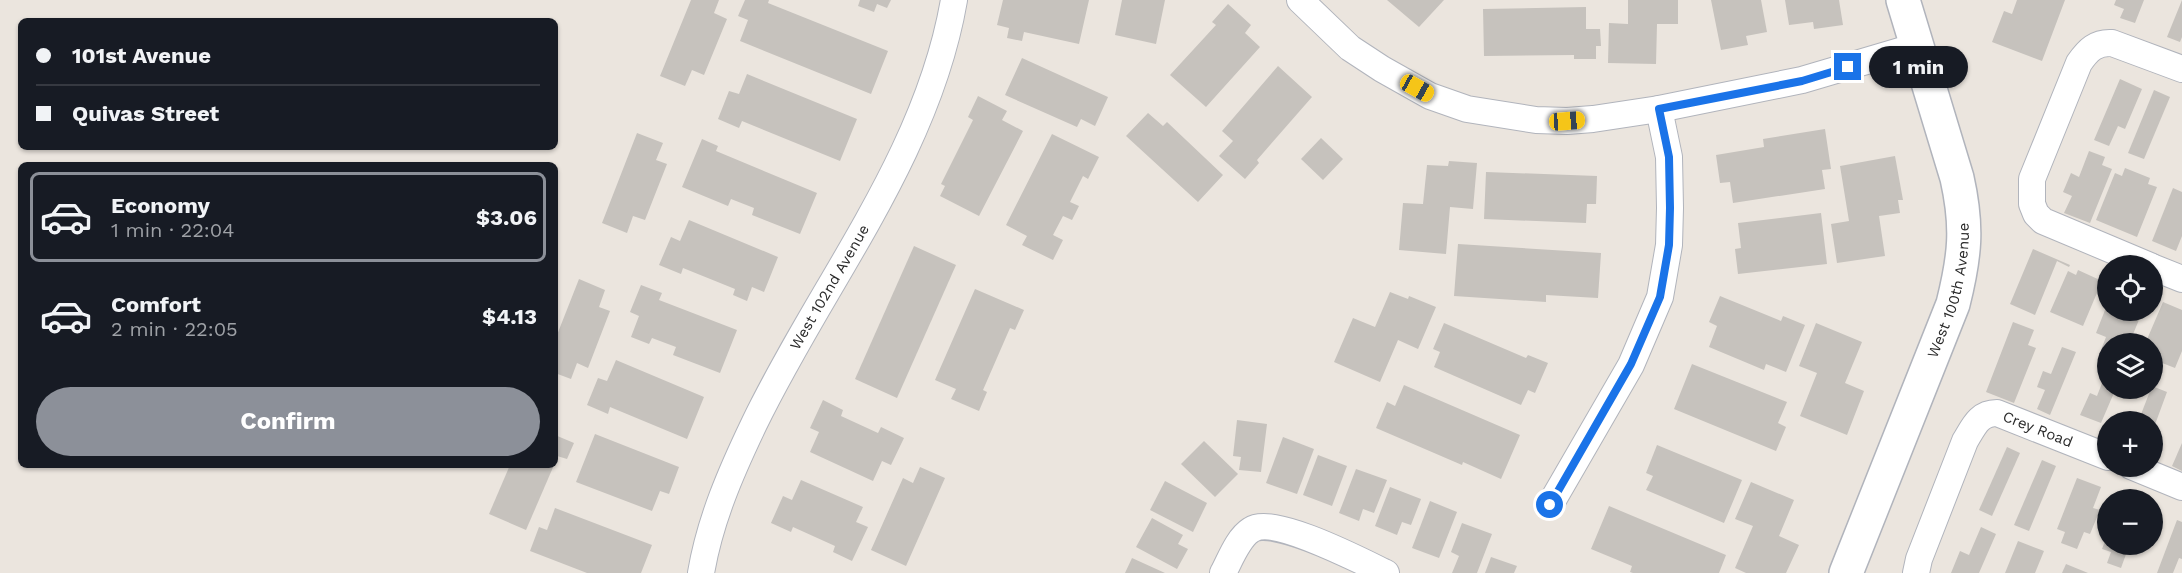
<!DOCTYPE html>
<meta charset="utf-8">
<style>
body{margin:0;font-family:"Work Sans",sans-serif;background:#20242c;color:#f1f3f6;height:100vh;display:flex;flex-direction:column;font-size:22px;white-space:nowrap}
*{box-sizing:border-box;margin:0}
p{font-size:20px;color:#9ea1a6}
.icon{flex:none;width:33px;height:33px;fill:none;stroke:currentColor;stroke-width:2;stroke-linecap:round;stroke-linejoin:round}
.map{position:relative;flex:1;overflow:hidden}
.side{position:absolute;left:18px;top:162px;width:540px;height:306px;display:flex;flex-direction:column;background:#171b24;border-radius:9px;box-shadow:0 2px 4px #0004}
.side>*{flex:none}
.hud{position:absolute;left:18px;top:18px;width:540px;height:132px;border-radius:9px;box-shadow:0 2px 4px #0004;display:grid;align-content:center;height:132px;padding:0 18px;background:#171b24}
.controls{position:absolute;left:2097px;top:255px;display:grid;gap:12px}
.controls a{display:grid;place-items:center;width:66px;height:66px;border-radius:50%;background:#171b24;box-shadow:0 2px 4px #0004;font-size:30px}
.end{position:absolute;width:27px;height:27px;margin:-14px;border:8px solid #1a73e8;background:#fff;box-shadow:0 0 0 3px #fff}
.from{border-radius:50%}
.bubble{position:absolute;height:42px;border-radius:21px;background:#171b24;box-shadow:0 2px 4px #0004;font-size:20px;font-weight:700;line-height:42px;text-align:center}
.car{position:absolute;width:18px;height:36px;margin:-18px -9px;border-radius:8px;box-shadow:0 0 4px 2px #0007;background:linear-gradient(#f5c518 24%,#345 0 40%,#f5c518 0 76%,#345 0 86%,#f5c518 0)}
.hud b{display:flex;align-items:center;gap:21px;height:57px;font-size:22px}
.hud b+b{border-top:2px solid #363941}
.hud i{width:15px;height:15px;background:#f1f3f6}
ul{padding:10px 0 0;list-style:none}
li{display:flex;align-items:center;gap:18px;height:90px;margin:0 12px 9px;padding:0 6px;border:3px solid transparent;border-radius:9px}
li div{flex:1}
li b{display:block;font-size:22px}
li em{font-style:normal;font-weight:700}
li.active{border-color:#8c9099}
li>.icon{width:54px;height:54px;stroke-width:1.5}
.action{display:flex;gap:12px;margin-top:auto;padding:12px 18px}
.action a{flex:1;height:69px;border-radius:36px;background:#8c9099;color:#fff;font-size:24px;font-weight:700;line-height:69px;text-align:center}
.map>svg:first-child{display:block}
.building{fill:#c6c2bd}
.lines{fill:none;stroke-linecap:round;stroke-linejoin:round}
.street-casing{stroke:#b1b4bc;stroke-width:28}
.secondary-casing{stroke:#b1b4bc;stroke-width:36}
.street{stroke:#fff;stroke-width:26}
.secondary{stroke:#fff;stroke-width:33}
.route{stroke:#1a73e8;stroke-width:8}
.labels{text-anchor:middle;stroke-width:5;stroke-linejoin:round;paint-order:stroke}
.street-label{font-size:15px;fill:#2a2a2a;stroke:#fff}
</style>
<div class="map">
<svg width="2182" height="573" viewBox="0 0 2182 573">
<rect width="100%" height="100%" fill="#ebe5de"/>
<!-- building -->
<g class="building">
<polygon points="691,0 719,0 714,13 727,19 704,75 692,70 685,86 660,76"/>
<polygon points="745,0 769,0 768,3 888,51 871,94 740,41 748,20 738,16"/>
<polygon points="860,0 891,0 887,8 877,4 874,12 858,6"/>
<polygon points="1003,0 1089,0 1079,44 1024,32 1022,41 1007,38 1009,28 997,25"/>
<polygon points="1122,0 1165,0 1156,44 1115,35"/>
<polygon points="1387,0 1444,0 1419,27"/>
<polygon points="1628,0 1678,0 1678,24 1657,24 1656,64 1608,63 1609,23 1628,24"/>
<polygon points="1711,0 1761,0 1767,32 1746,36 1748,45 1721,50"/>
<polygon points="1785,0 1839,0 1843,25 1814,29 1813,22 1789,25"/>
<polygon points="2017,0 2065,0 2042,61 1992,42 2004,11 2012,14"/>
<polygon points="2116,0 2144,0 2135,23 2120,18 2124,9 2114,5"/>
<polygon points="2182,0 2182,37 2180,42 2167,37"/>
<polygon points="1228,4 1251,25 1245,33 1260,47 1206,107 1170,75 1216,25 1212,22"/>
<polygon points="1586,7 1586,29 1600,29 1601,46 1596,46 1596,59 1574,59 1574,55 1484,56 1483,9"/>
<polygon points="1022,58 1108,97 1095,126 1081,119 1077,127 1005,95"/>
<polygon points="1278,66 1312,97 1257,160 1259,163 1245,179 1219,156 1233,141 1222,131"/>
<polygon points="747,74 857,119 840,161 742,121 739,128 718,119 729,91 739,94"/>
<polygon points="2120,79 2142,89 2125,129 2118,126 2109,146 2094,140"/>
<polygon points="2154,90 2170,97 2144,159 2128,153"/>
<polygon points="978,96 1007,111 1002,120 1023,131 979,216 940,196 945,186 941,184 973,120 968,117"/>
<polygon points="1148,113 1163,126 1167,122 1223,175 1198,202 1126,136"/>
<polygon points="1825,129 1831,169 1822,170 1825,189 1733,203 1730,182 1720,183 1716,155 1764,147 1763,139"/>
<polygon points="637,133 663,143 656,160 667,164 645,220 633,216 627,233 602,223"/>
<polygon points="1052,134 1099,157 1088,179 1083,176 1070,202 1079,206 1072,220 1063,216 1053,235 1063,240 1053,260 1022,245 1027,236 1006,225"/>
<polygon points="1321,138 1343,159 1323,180 1301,159"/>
<polygon points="702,139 718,146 716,151 817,193 800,234 752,215 754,208 731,199 728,206 682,187"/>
<polygon points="2089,151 2105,157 2102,165 2112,169 2090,223 2064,213 2072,196 2063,192 2071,173 2079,177"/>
<polygon points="1895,156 1903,200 1898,200 1900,213 1879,216 1885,256 1837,263 1831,224 1849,221 1840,166"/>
<polygon points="1449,161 1477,163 1473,209 1450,207 1446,254 1399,250 1403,203 1423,204 1427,165 1448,166"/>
<polygon points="2125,168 2150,178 2148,184 2157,187 2137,237 2096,220 2115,173 2122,176"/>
<polygon points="1486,172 1597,176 1596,204 1587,204 1586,223 1484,219"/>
<polygon points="2173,188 2182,192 2182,236 2176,251 2152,241"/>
<polygon points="1821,213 1827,264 1738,274 1735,249 1741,248 1738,223"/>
<polygon points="689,220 778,257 764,292 752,287 747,301 733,295 735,289 683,268 681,274 659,265 671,237 680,241"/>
<polygon points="1458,244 1601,253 1598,298 1546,295 1546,302 1454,296"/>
<polygon points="914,246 956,265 897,398 855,379"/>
<polygon points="2033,249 2070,265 2069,267 2057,261 2035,315 2010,304"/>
<polygon points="2078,270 2102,281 2083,326 2050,312 2068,271 2076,275"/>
<polygon points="579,279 605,290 599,307 610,311 588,368 577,363 571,379 555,373 555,340"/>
<polygon points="641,285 662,293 659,300 737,330 720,373 673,355 676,347 652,338 649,344 631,337 639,316 630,312"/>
<polygon points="975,289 1024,310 1015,330 1010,328 983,390 987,392 979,411 951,399 956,389 935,380"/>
<polygon points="1390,292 1408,299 1409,296 1436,307 1418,349 1398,340 1380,382 1334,362 1353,318 1375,327"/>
<polygon points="1720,296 1781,321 1783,316 1805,325 1786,372 1766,364 1764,370 1709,347 1717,326 1709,322"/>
<polygon points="2163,302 2182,310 2182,351 2175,368 2152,359 2152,344 2145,344"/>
<polygon points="2107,305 2108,310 2143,310 2129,344 2120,341 2119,344 2108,344 2108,353 2101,350 2106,337 2096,333"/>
<polygon points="2013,322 2034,330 2028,345 2036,348 2014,403 1986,392"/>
<polygon points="1444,323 1526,358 1528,355 1548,363 1535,393 1528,390 1521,405 1434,367 1440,352 1433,349"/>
<polygon points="1816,323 1862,342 1845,383 1864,391 1847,435 1800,416 1817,373 1799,366"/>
<polygon points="2062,347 2076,352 2050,415 2037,409 2045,390 2037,387 2043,371 2051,374"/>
<polygon points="616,360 704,397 687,439 610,407 608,414 587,405 598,378 607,381"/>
<polygon points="1692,364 1787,402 1778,423 1786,427 1776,451 1674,409"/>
<polygon points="2107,370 2108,388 2116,388 2101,423 2080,415 2090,393 2097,396"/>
<polygon points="1404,385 1520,435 1501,479 1463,462 1462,465 1376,428 1387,402 1395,406"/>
<polygon points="2152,386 2167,392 2153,430 2152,422 2138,422"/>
<polygon points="823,400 843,410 841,416 878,433 881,427 904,438 891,465 882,461 873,481 810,452 819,432 810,428"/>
<polygon points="1237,420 1267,424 1261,472 1239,470 1241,457 1233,456"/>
<polygon points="595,434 679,467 669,494 660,491 652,511 576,482"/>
<polygon points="555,435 574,443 567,459 557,456 555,462"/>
<polygon points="1283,437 1314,449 1297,494 1266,483"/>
<polygon points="1204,441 1238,474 1215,497 1181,464"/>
<polygon points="2182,443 2182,471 2172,466"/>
<polygon points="1657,445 1742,480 1724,523 1646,490 1653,476 1646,473"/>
<polygon points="2007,447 2020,453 1992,516 1979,510"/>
<polygon points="1318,455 1347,466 1332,506 1303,495"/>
<polygon points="2042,460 2056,466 2029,531 2014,525"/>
<polygon points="510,465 554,465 526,530 489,514"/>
<polygon points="920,467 945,478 906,566 871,550 903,478 913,483"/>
<polygon points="1356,469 1387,480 1374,513 1363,509 1359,521 1339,513"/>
<polygon points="2077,478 2101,487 2093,508 2100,510 2090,534 2084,532 2077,549 2061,543 2065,532 2057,529"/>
<polygon points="801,480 863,507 856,522 868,527 852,561 833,552 835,546 793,527 791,532 771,523 783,496 792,500"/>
<polygon points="1165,481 1207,503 1193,532 1150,510"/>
<polygon points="1751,482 1794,500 1779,536 1799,545 1786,573 1746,573 1735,568 1753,526 1735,519"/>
<polygon points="1390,487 1421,499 1411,525 1402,522 1397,535 1375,526"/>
<polygon points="1430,501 1457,512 1439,558 1412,548"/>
<polygon points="1609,506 1726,555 1719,573 1633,573 1630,572 1632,566 1591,549"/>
<polygon points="555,508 652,545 641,573 587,573 530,551 539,527 547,530"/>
<polygon points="1152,518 1183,535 1178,544 1188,549 1177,569 1136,547"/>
<polygon points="2177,520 2182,522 2182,559 2179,558 2173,573 2157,573"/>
<polygon points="1462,523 1492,534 1477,573 1452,573 1459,556 1451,552"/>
<polygon points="1981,527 1996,534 1979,573 1951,573 1960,551 1969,555"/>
<polygon points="2107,536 2108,544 2140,544 2138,550 2129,546 2121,568 2107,563 2111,552 2102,549"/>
<polygon points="2018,541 2044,551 2035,573 2005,573"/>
<polygon points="1491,557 1517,566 1514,573 1485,573"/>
<polygon points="1132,558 1165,573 1125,573"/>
<polygon points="2066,564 2088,573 2062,573"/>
</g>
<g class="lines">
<defs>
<g id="street">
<polyline points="1300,0 1350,48 1382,69 1430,96 1467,109 1536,120 1567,121 1593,119 1659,109 1802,80 1917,46"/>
<path d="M2150 266 2043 221 2036 214 2032 204V179L2079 63C2088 50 2096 42 2112 43L2182 69"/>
<polyline points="2152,267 2182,279"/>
<polyline points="2131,466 2182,487"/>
<polyline points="1550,505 1631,365 1660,297 1669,245 1670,208 1669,157 1659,109"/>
<path id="s1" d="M701 573C710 520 731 472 754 424 822 283 927 157 954 0"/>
<path d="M1223 573C1230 560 1238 538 1251 530 1273 515 1361 561 1386 573"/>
<path id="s2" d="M1916 573 1919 559 1965 441C1974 426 1979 413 1997 413L2108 457"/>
</g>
<g id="secondary">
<path id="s3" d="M1846 573 1953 304C1965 256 1968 227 1957 178L1903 0"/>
</g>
</defs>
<!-- street casing -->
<use href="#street" class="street-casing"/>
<!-- secondary casing -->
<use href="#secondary" class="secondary-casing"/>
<!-- street -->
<use href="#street" class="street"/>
<!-- secondary -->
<use href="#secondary" class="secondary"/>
</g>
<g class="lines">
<!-- route -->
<polyline class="route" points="1550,505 1631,364 1660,297 1669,245 1670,208 1669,157 1659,109 1802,81 1848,67"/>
</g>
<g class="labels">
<!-- street labels -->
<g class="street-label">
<text dy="5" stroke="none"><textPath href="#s1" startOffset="315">West 102nd Avenue</textPath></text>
<text dy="5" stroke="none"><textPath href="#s3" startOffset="302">West 100th Avenue</textPath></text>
<text dy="5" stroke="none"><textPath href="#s2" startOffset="230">Crey Road</textPath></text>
</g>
</g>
</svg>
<div class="controls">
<a><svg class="icon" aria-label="locate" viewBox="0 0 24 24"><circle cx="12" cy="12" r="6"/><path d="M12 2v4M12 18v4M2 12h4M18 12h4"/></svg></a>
<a><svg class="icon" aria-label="layers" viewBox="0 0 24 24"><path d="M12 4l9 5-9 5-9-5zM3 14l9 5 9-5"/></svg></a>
<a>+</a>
<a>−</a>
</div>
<i class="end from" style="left:1550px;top:505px"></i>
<i class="end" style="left:1848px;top:67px"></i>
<div class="bubble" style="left:1869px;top:46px;width:99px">1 min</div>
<i class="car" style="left:1417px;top:88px;rotate:119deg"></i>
<i class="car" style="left:1567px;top:121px;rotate:86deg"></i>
<div class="hud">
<b><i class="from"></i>101st Avenue</b>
<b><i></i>Quivas Street</b>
</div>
<section class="side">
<ul>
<li class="active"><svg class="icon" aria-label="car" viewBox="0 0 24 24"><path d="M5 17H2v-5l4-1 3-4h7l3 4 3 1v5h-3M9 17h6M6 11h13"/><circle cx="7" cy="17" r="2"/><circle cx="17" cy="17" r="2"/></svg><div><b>Economy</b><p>1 min · 22:04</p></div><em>$3.06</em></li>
<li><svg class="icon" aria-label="car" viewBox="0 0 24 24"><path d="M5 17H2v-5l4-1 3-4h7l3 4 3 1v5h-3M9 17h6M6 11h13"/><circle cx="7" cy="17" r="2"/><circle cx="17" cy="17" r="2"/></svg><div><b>Comfort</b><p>2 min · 22:05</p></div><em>$4.13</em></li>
</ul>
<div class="action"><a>Confirm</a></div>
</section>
</div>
